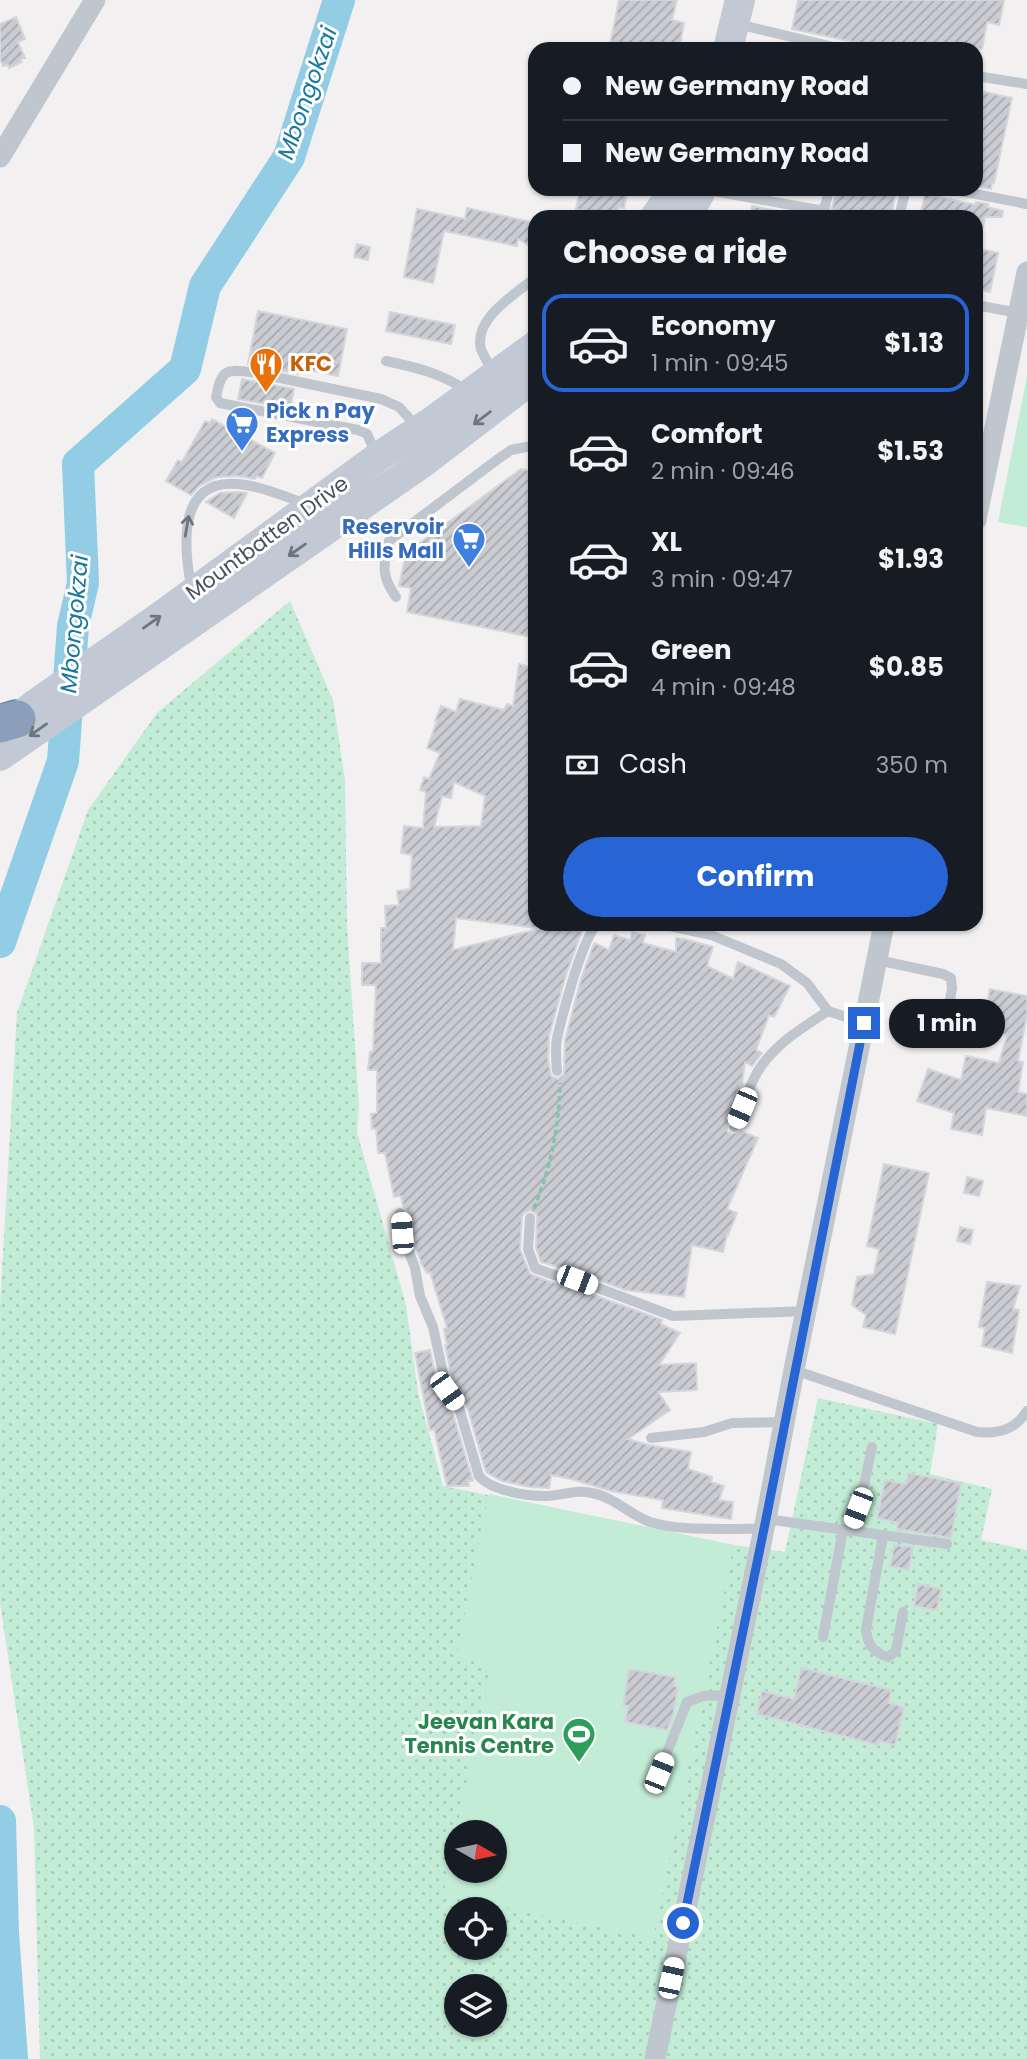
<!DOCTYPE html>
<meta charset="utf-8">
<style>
body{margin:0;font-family:Poppins,sans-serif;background:#20242c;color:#f1f3f6;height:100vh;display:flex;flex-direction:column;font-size:26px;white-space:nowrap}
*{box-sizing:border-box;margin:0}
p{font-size:23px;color:#9ea1a6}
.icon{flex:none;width:38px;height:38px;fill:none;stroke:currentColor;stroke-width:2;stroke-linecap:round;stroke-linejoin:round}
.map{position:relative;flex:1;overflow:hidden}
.drawer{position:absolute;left:528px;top:210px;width:455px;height:721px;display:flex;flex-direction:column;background:#171b24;border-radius:21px;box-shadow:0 2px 5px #0004}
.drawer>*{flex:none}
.top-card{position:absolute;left:528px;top:42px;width:455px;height:154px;border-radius:21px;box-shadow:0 2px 5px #0004;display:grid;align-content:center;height:154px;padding:0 35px;background:#171b24}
.needle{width:46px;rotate:99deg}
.buttons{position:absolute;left:444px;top:1820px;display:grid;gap:14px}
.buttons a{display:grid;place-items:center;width:63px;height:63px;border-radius:50%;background:#171b24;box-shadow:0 2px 5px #0004;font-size:35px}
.end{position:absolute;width:32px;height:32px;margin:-16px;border:9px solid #2764d4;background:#fff;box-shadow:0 0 0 4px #fff}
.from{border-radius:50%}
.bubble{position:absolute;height:49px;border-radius:24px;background:#171b24;box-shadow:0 2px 5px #0004;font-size:23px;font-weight:700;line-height:49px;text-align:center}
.car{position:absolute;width:21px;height:42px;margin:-21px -10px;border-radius:9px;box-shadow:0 0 5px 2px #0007;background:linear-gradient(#fff 24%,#345 0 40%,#fff 0 76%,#345 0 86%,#fff 0)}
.top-card b{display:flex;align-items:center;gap:24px;height:66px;font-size:26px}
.top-card b+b{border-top:2px solid #363941}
.top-card i{width:18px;height:18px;background:#f1f3f6}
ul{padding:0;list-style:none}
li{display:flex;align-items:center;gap:21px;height:98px;margin:0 14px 10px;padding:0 21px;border:4px solid transparent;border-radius:21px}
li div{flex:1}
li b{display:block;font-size:26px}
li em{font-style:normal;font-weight:700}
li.active{border-color:#2764d4}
li>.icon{width:63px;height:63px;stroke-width:1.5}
h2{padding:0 35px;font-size:32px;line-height:84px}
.pay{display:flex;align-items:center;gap:18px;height:77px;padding:0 35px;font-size:26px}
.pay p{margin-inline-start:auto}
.action{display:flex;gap:14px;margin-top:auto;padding:14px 35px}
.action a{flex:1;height:80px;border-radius:42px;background:#2764d4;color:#fff;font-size:28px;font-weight:700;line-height:80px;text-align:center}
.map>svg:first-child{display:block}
.grass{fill:url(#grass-dots);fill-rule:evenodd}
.pitch{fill:#c2ecd6;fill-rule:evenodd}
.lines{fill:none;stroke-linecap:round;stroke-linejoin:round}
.river{stroke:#92cde5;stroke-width:32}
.building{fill:url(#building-hatch);stroke:#d4d6db;stroke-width:2;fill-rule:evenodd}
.motorway-casing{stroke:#7789a6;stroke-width:40}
.path{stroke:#7cc7a9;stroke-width:3.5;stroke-dasharray:5 3.5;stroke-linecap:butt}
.service{stroke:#bfc6cd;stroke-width:10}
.minor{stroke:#bfc6cd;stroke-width:21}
.secondary{stroke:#c2c9d5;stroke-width:30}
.motorway{stroke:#8b9eba;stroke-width:37}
.oneway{stroke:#6d7580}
.oneway2{stroke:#6c747e}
.route{stroke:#2764d4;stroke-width:9}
.labels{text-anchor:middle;stroke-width:6;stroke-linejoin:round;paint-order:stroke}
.food-label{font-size:21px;font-weight:bold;fill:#c56008;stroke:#fff;text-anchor:start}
.shop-label{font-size:21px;font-weight:bold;fill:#366cbe;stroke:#fff;text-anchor:start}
.street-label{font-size:21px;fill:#49515c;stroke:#fff}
.leisure-label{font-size:21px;font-weight:bold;fill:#27864d;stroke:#fff;text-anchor:end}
.water-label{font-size:23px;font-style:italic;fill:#1878a0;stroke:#fff}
</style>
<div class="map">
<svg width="1027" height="2059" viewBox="0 0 1027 2059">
<defs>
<pattern id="grass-dots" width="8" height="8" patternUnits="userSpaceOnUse" patternTransform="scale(1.75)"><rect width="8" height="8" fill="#c2ecd6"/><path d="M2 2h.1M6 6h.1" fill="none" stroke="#a8ccba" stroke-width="1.8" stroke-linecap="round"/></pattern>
<pattern id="building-hatch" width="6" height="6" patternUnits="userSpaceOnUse" patternTransform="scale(1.75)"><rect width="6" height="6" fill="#caccd2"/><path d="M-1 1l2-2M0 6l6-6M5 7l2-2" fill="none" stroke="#a6a8ae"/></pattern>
</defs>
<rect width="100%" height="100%" fill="#f2f0f0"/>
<!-- grass -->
<path class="grass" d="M290 601 333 700 345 780 347 926 359 1106 357 1132 406 1305 418 1392 443 1486 734 1545 785 1552 818 1398 938 1424 930 1474 992 1489 981 1540 1027 1550V2059H40L34 1828 0 1603V1305L17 1013 88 810 157 713ZM457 1832H495V1871H457ZM457 1909H495V1948H457ZM457 1986H495V2025H457Z"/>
<!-- pitch -->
<g class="pitch">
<polygon points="1027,376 1027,527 998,522"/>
<path d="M489 1494 734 1545 653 1938 443 1895 491 1665 456 1657ZM457 1832H495V1871H457Z"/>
</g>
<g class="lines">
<!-- river -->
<g class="river">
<polyline points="0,942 63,761 73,626 83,583 78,464 185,369 205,286 289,157 339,0"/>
<polyline points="0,1821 3,1933 12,2059"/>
</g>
</g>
<!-- building -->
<g class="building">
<polygon points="619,0 677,0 672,20 684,23 680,45 669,43 668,49 609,49"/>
<polygon points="798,0 1004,0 999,25 987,22 982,49 887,49 792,29"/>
<polygon points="16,17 25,39 18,42 25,58 20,59 22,62 9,68 8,65 3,66 0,59 0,24"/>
<polygon points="976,90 1012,98 994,183 992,182 991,189 976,186"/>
<polygon points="580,189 628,189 624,208 619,207 617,217 576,209"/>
<polygon points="837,189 896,189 891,217 830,215"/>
<polygon points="925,194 976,205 976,202 988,204 987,207 1003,211 1002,217 985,217 983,227 976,226 976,217 920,217"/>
<polygon points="752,206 773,210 772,217 750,217"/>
<polygon points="467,208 536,223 536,249 518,239 517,246 444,231 433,283 404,277 417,209 465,219"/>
<polygon points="357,244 370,247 368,260 354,257"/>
<polygon points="976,248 998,253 990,292 976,289"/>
<polygon points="258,311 347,329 338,376 299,368 298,374 248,364"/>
<polygon points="390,312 455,325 451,344 386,331"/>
<polygon points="242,379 294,389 290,409 238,399"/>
<polygon points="212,419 275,453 262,478 257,476 255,479 238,476 217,477 199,486 191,495 166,481 178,460 182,462 205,421 210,423"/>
<polygon points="521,469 536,472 536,638 407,612 411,588 399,586 406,553"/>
<polygon points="238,492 247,493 234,518 206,502 220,493"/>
<path d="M519 664 536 669V928L456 918 453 950 546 927 568 929 569 927 582 931 566 975 549 1036 548 1059 551 1076 558 1079 564 1074 565 1040 581 979 593 946 595 943 609 950 614 935 630 940 632 932 645 935 643 943 676 952V938L685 939 713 947 707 966 733 979 738 962 790 986 774 1017 769 1015 756 1050 762 1053 752 1066 745 1062 742 1084H740L727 1125V1131L732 1134 741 1131 758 1138 727 1209 737 1213 728 1235 727 1234 723 1252 692 1245 684 1297 625 1290 580 1273 541 1262 536 1248 537 1215 530 1210 524 1213 522 1217 520 1249 530 1274 551 1282 575 1288 662 1320 661 1324 680 1333 659 1365 696 1363 697 1390 658 1392 670 1410 628 1439 649 1445 691 1452 688 1469 712 1477 711 1482 724 1486 719 1500 733 1502 731 1519 662 1508 663 1500 611 1491 571 1479 551 1475 549 1488 530 1487 502 1481 486 1472 467 1406 454 1388 445 1345H447L444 1329 447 1328 430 1272 427 1273 422 1265 410 1231 408 1212 403 1206 401 1196 394 1197 385 1153H378L376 1128 372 1129 371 1114 377 1113V1070H368L370 1052H373L376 985H362V963H381V928H386L385 906 399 905 397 891 410 889 412 855 401 853 404 826 423 828 426 792 420 790 424 777 429 779 440 753 427 748 437 721H435L441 706 456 712 460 699 504 710 507 704 513 706ZM454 782 485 796 481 826 434 827 442 796 451 798Z"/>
<polygon points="990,989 1027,996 1027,1015 1018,1061 1023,1062 1018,1092 1027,1094 1027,1116 986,1108 982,1135 951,1129 954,1113 917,1101 928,1069 961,1080 966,1056 999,1063 1007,1035 982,1030"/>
<polygon points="914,1018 933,1023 929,1042 909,1038"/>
<polygon points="884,1164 929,1173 895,1334 863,1327 866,1315 852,1305 857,1277 874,1274 879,1249 867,1246"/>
<polygon points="967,1177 983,1181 979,1196 964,1193"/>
<polygon points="960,1227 973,1230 970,1244 957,1241"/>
<polygon points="987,1282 1020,1286 1013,1309 1019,1310 1012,1353 982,1346 985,1328 979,1327"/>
<polygon points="430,1350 439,1393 452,1411 473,1481 468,1481 469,1486 447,1486 434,1429 430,1430 415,1353"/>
<polygon points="908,1473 961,1483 951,1538 897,1529 898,1523 877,1518 885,1480 906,1484"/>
<polygon points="894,1545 913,1547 909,1570 890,1566"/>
<polygon points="918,1584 941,1589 937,1610 914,1606"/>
<polygon points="801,1668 891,1690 889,1703 904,1707 895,1745 879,1741 878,1745 757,1714 762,1691 794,1699"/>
<polygon points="629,1669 675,1677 674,1686 678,1687 673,1717 667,1730 625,1722 628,1706 623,1705"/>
</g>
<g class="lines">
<defs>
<polyline id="motorway" points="0,724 17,719"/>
</defs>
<!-- motorway casing -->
<use href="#motorway" class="motorway-casing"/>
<!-- path -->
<path class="path" d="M534 1208C551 1167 559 1127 560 1083"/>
<!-- service -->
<g class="service">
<polyline points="737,24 842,49"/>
<polyline points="976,76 1027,84"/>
<polyline points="702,189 819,210 825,207 829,189"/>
<polyline points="950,189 1027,204"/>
<polyline points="899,217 906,189"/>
<polyline points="976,305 1019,313"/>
<path d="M386 361C419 368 441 373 469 392"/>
<path d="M494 374C490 366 484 357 481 349 473 318 516 294 536 277"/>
<path d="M376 454 367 434 358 430 220 403 216 397C222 367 227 369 256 373L381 399 399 407 418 428"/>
<path d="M192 591C184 551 175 478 238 484 261 486 284 496 306 504"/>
<path d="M396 597C381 576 383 566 389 541L498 459 511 450 536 445"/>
<polyline points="661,924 711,935 781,964 807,983 828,1011 864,1023"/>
<polyline points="877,960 943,974 951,978 952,988 946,1025"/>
<path d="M557 1071C556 1060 555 1049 557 1038 562 1017 583 934 598 924"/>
<path d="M734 1127C742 1109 748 1088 758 1071 775 1044 802 1028 828 1011"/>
<path d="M400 1213 402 1233 415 1268 420 1296 433 1327 447 1391 459 1408 479 1476C490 1490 526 1496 544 1496 562 1496 573 1489 592 1493 614 1497 630 1515 650 1522 681 1532 731 1528 764 1529"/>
<polyline points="530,1218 528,1249 535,1268 554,1275 577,1280 673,1316 807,1311"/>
<path d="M794 1370 977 1432C999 1434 1015 1430 1027 1411"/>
<polyline points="651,1438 704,1432 732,1423 785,1422"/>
<polyline points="766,1519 947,1544"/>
<polyline points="849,1531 862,1495 872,1447"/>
<path d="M883 1535 866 1630C868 1645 873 1652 888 1657L896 1651 903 1612"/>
<polyline points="823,1637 843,1530"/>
<polyline points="659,1773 687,1702 703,1696 730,1695"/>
</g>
<!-- minor -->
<g class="minor">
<polyline points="0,157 95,0"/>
<polyline points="976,520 1027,272"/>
<polyline points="655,2059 766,1519 794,1370 884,924"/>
</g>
<!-- secondary -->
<g class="secondary">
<polyline points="728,49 740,0"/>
<polyline points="655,217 675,189"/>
<polyline points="687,217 702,189"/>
<polyline points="0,732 34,705 165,613 378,457 431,422 536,345"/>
<polyline points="0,756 421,464 536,376"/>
</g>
<!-- motorway -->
<use href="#motorway" class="motorway"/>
</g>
<!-- one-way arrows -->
<defs><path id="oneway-shaft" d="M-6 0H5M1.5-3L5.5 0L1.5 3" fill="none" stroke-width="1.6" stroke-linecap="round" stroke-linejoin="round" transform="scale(1.75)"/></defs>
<g class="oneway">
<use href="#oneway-shaft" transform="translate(482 418) rotate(143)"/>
<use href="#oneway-shaft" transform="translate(297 550) rotate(145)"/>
<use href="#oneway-shaft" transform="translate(152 622) rotate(-35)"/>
<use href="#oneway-shaft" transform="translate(38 730) rotate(145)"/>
</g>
<use class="oneway2" href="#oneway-shaft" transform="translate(187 526) rotate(-80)"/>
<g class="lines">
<!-- route -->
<polyline class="route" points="683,1923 766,1519 864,1023"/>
</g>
<!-- icons -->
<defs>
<symbol id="restaurant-pin" viewBox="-11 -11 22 30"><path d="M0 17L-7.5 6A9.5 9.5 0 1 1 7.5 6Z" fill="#e8710a" stroke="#fff"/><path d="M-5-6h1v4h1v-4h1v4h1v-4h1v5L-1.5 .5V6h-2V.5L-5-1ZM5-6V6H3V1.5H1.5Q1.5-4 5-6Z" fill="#fff"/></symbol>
<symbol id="supermarket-pin" viewBox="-11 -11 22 30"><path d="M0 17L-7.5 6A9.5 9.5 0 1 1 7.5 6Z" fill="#3f7fe0" stroke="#fff"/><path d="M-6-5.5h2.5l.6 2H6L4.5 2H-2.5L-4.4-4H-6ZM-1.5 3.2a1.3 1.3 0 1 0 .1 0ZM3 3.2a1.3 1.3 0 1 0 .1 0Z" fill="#fff"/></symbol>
<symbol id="stadium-pin" viewBox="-11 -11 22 30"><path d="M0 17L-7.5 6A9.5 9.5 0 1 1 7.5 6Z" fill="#2e9e5b" stroke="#fff"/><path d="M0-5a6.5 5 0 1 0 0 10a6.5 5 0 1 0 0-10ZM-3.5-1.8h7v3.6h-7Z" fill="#fff"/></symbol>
</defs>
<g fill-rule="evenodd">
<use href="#restaurant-pin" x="247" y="345" width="38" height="52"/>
<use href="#supermarket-pin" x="223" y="404" width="38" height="52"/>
<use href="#supermarket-pin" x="450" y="520" width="38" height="52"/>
<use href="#stadium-pin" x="560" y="1715" width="38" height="52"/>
</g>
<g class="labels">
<!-- food labels -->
<g class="food-label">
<text x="290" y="371">KFC</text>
</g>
<!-- shop labels -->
<g class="shop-label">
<text x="266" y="418">Pick n Pay<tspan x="266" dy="24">Express</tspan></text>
<text x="444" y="534" text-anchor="end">Reservoir<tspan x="444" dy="24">Hills Mall</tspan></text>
</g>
<!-- street labels -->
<g class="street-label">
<text transform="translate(267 538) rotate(-36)" y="7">Mountbatten Drive</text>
</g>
<!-- leisure labels -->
<g class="leisure-label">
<text x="554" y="1729">Jeevan Kara<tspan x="554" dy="24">Tennis Centre</tspan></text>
</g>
<!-- water labels -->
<g class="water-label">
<text transform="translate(307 93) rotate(-71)" y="8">Mbongokzai</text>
<text transform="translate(74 624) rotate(-85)" y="8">Mbongokzai</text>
</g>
</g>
</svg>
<div class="buttons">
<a><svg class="needle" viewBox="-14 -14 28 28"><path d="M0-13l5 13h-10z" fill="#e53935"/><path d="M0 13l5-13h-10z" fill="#9ea1a6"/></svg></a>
<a><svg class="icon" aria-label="locate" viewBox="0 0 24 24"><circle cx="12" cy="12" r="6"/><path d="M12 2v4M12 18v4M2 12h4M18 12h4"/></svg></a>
<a><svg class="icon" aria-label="layers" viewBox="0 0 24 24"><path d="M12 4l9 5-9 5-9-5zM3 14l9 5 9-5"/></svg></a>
</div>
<i class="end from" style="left:683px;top:1923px"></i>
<i class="end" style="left:864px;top:1023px"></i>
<div class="bubble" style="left:889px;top:999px;width:116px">1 min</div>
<i class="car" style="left:742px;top:1108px;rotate:203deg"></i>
<i class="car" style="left:402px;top:1233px;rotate:356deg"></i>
<i class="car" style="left:577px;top:1280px;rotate:111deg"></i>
<i class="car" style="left:447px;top:1391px;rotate:144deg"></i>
<i class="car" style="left:858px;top:1508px;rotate:201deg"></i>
<i class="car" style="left:659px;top:1773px;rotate:22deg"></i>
<i class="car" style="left:671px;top:1978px;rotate:12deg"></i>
<div class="top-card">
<b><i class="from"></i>New Germany Road</b>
<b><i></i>New Germany Road</b>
</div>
<section class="drawer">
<h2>Choose a ride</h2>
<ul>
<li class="active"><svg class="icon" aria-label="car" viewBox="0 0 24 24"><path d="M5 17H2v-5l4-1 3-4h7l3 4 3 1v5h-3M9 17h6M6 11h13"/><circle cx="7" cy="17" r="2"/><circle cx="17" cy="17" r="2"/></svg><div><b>Economy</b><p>1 min · 09:45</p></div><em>$1.13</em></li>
<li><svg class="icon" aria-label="car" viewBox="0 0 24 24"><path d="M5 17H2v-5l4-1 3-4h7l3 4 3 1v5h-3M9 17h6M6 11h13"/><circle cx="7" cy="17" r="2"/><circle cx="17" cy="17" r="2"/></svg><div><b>Comfort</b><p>2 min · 09:46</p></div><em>$1.53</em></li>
<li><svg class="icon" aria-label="car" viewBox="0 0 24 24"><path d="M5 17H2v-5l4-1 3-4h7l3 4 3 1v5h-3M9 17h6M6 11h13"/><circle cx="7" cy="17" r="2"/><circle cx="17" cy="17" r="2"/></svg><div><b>XL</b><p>3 min · 09:47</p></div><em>$1.93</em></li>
<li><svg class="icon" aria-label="car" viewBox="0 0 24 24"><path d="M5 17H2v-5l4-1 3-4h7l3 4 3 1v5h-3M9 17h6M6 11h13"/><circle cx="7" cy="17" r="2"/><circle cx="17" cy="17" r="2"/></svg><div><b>Green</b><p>4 min · 09:48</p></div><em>$0.85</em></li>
</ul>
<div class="pay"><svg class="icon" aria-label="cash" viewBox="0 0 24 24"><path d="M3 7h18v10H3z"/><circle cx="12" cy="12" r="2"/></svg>Cash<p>350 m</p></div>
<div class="action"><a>Confirm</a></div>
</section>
</div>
